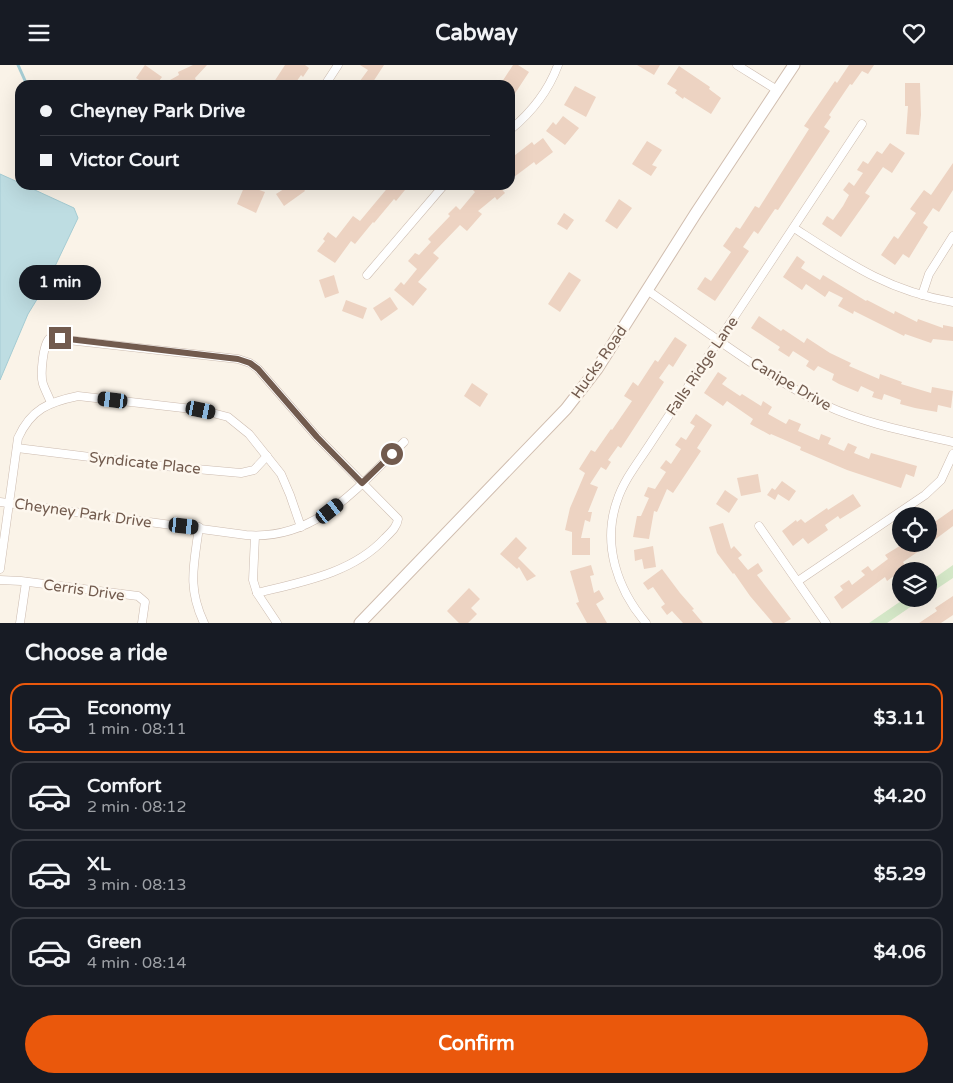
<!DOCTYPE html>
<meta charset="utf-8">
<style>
body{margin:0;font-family:"Varela Round",sans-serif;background:#242831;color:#f1f3f6;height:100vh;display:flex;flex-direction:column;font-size:19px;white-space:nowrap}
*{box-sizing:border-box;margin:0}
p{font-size:16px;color:#9ea1a6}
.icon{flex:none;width:28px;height:28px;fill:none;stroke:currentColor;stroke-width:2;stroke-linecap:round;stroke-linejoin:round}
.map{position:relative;height:558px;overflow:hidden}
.drawer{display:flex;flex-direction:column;background:#171b24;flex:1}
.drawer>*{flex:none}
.top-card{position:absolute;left:15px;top:15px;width:500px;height:110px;border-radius:15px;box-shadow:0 5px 20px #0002;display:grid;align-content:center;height:110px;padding:0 25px;background:#171b24}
.controls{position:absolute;left:892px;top:442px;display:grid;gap:10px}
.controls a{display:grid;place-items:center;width:45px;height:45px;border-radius:50%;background:#171b24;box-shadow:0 5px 20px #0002;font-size:25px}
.end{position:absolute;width:22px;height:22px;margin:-11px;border:6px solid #725b4e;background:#fff;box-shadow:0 0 0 2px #fff}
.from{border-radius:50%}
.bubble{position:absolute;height:35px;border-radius:18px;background:#171b24;box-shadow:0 5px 20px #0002;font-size:16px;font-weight:700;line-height:35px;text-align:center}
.car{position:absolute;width:15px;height:30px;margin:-15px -8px;border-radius:6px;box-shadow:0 0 4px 1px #0007;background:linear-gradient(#222 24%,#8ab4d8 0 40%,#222 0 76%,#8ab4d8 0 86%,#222 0)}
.top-card b{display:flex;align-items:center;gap:18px;height:48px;font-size:19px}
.top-card b+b{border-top:1px solid #363941}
.top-card i{width:12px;height:12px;background:#f1f3f6}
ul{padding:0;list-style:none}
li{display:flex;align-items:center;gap:15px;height:70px;margin:0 10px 8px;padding:0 15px;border:2px solid #363941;border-radius:15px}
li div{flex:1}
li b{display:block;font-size:19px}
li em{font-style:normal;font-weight:700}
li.on{border-color:#ea580c}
li>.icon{width:45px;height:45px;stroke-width:1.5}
h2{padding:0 25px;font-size:22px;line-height:60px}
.primary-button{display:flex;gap:10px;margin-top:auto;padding:10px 25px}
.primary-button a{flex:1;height:58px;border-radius:30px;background:#ea580c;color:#fff;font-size:20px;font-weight:700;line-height:58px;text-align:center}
header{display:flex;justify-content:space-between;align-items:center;height:65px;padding:0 25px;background:#171b24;font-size:22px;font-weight:700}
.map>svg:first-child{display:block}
.green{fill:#d4e7c7}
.water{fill:#bedde2;stroke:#a5ccd3}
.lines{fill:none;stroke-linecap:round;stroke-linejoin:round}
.stream{stroke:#a5ccd3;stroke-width:3}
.building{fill:#edd3c2}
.street-casing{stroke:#ccbbaf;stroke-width:9}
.secondary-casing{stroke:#d0bdaf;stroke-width:13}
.street{stroke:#fff;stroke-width:8}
.secondary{stroke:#fff;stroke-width:11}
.route{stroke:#725b4e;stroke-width:6}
.labels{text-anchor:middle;stroke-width:5;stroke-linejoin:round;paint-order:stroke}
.street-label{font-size:15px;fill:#725b4e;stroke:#fdf7ee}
</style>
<header><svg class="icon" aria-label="menu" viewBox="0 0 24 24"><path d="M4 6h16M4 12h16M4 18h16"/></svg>Cabway<svg class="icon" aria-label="heart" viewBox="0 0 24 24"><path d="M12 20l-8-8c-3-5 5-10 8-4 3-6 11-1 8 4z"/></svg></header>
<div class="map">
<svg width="953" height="558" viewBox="0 0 953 558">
<rect width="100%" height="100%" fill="#faf3e8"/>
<!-- green -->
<g class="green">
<polygon points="953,500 953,513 929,529 929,517"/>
<polygon points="904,534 922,534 887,558 869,558"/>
</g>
<!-- water -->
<polygon class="water" points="0,109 20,118 20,120 24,120 74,143 78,153 47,218 28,249 0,315"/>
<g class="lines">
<!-- stream -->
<polyline class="stream" points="18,0 27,20"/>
</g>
<!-- building -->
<g class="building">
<polygon points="145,0 162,12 156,20 147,20 136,13"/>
<polygon points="193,0 207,0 195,13 198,20 173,20 170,15 179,10 178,7"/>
<polygon points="285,0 305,0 309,3 303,12 301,10 294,20 272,20"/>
<polygon points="360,0 384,0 371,20 357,20 368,5"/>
<polygon points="513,0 518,0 529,7 510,36 510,20 500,20"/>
<polygon points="637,0 660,0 654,10"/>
<polygon points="849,0 874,0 868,9 862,6 852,20 850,19 829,50 831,52 824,62 830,66 778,145 775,144 758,169 754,166 743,182 749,186 715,236 697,224 705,212 711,216 731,187 723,181 736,162 740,164 755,141 759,143 809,64 804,61 835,16 837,18"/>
<polygon points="679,1 710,22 709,24 721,33 711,49 684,32 683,34 675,28 677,25 667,19"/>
<polygon points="905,18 920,18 921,50 919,70 906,69 908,41 905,41"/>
<polygon points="575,21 596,32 586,52 564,40"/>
<polygon points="563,51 579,63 565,80 546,66 553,57 556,60"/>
<polygon points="543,73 553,87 536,100 534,97 514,112 510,107 510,94 532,77 534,80"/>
<polygon points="647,76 662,85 652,100 657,102 651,111 632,99"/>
<polygon points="890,78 905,88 892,108 883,102 865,128 870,131 841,172 822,159 827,151 833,155 843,141 849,130 843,125 849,117 854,121 863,108 857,105 863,96 868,99 877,86 882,89"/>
<polygon points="953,98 953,125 939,147 933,143 923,158 928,162 909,193 903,189 895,200 881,190 894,171 898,174 916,148 910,144 924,125 931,130"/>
<polygon points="245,120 265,127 256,148 237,139"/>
<polygon points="290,120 301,120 305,126 284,141 276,129"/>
<polygon points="390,120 409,120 396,136 394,134 374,158 373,157 355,179 351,176 335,198 317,186 325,176 323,174 328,167 336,173 353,151 360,156"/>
<polygon points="477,120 498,120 505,128 497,135 495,132 478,146 482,149 467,166 460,160 433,188 439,193 418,217 427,224 413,241 394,225 401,217 404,220 417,204 408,196 415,188 419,190 431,177 428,174 450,151 448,149 456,141 460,145 475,127 472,124"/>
<polygon points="619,134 632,143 617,164 605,156"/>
<polygon points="564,148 574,155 567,165 557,159"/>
<polygon points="797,191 805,197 801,203 820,215 823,210 866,236 867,235 894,249 895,246 917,257 918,254 943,263 943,260 953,262 953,276 933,274 931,278 905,269 904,271 854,246 853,249 838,241 843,233 829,226 825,232 806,219 802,225 783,212"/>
<polygon points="569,207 581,215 560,247 548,239"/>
<polygon points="334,210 339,228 325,233 319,215"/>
<polygon points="390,232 398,244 381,256 373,243"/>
<polygon points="346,235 367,243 363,254 342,246"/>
<polygon points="759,251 781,266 783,264 804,278 807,273 830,288 851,298 849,301 879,314 880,309 902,317 901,319 931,328 932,322 953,326 951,343 938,340 937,347 915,343 900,339 901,335 884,329 882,335 872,332 874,327 861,321 858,327 839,319 832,315 834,309 818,301 814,306 806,301 809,296 793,286 789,292 778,285 780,282 751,263"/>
<polygon points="675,272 687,280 673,302 669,299 659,313 664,317 621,383 618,381 608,395 611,397 606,405 601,402 590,419 598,422 588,447 592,447 590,457 585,455 581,473 590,473 590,490 572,490 572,467 565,465 570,443 585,408 579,404 591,385 595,387 611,364 612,365 632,336 624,331 633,317 638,321 655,295 658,297"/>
<polygon points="718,307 727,313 722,319 740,331 742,329 761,341 763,336 772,342 768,349 786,359 789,354 801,359 798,366 819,375 821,369 831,373 828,379 844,386 848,378 857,382 854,388 869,394 871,388 917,401 914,412 906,409 901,423 847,405 800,385 801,382 771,369 770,370 750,359 753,354 727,336 723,341 704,328"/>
<polygon points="472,318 488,329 480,342 464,331"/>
<polygon points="696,349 712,360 697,383 701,386 673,428 667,424 657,447 654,446 649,474 633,472 637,451 641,451 649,433 644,431 648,422 655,424 666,407 660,403 666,395 671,399 681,384 675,380 681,372 686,375 695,361 690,358"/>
<polygon points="758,409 761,427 741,431 737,413"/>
<polygon points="782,416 796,426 789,436 778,429 775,435 767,430 772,423 775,425"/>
<polygon points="725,425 738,434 729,448 716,439"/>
<polygon points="853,429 861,441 840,454 838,451 825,460 828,465 808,479 803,473 793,481 782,466 796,455 797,457 801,454 805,458 827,443 828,445"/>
<polygon points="953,444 953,461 929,479 903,497 906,502 887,516 885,512 842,544 834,532 843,525 840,521 849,515 852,520 865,510 861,506 868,501 872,506 888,494 885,490 903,479 929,479 929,461"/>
<polygon points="723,458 731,484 734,481 742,490 738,493 748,505 758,498 763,506 757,510 791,554 784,558 773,558 750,531 734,508 733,509 717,488 709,462"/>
<polygon points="516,472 527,483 518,493 536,511 527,516 519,502 517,504 500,489"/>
<polygon points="653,481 656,502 644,504 642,494 635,496 634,485"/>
<polygon points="591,500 594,510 590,511 594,528 599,525 604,534 596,539 607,558 587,558 576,538 579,537 570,506"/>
<polygon points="662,504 680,528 694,544 692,545 703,558 683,558 672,546 667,550 661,542 665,539 653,522 648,525 643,518"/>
<polygon points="469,523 480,534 471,543 477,549 468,558 459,558 447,546"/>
<polygon points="953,531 953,550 941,558 919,558 937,546 935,543"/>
</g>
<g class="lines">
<defs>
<g id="street">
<polyline points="737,0 777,25"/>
<polyline points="325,20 338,0"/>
<path d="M510 65C532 47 548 27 558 0"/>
<path d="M794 163C848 198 888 226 953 237"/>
<polyline points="367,210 444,120"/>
<path d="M647 225C705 265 762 310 825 340 866 359 910 367 953 377"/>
<polyline points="922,230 929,209 953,171"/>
<path d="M51 338C49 332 45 325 43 319 40 310 43 278 50 273L238 294 250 298 258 304 317 372 398 454C397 462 391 467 385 473 353 508 302 517 257 528"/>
<polyline points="17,383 163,401 241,408 254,405 267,391"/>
<path d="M0 437 246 470C316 476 358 422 404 377"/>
<polyline points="759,461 826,558"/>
<path d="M199 462C194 500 187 522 204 558"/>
<polyline points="255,471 253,515 257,528 277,558"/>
<path d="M0 504 18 373C31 344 49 337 78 331L201 345 228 352 249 369 281 409 290 430 301 462"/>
<polyline points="0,515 21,516 138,531 145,537 142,558"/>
<polyline points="798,516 925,430 941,415 953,389"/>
<polyline points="20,558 26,517"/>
<path d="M646 558C617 524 602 479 617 436 624 414 640 395 652 376L862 59"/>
</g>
<polyline id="secondary" points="360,558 566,344 597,304 696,148 794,0"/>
</defs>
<!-- street casing -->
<use href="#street" class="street-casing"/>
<!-- secondary casing -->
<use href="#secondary" class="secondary-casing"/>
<!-- street -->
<use href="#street" class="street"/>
<!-- secondary -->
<use href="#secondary" class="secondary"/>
</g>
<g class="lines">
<!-- route -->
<polyline class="route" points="60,273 238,294 250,298 258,304 317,372 362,418 392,389"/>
</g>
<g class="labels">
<!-- street labels -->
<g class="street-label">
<text transform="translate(599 297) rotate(-55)" y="5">Hucks Road</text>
<text transform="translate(702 301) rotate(-56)" y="5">Falls Ridge Lane</text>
<text transform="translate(791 319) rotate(30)" y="5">Canipe Drive</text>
<text transform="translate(145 398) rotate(6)" y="5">Syndicate Place</text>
<text transform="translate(83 448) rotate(8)" y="5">Cheyney Park Drive</text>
<text transform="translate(84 525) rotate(8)" y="5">Cerris Drive</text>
</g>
</g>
</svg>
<div class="controls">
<a><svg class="icon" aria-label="locate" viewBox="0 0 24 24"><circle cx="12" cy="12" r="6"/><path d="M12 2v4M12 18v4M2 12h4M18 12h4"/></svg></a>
<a><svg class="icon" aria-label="layers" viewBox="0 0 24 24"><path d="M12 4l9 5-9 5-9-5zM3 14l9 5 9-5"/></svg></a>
</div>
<i class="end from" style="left:392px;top:389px"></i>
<i class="end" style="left:60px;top:273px"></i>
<div class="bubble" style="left:19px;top:200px;width:82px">1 min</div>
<i class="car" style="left:113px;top:335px;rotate:277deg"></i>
<i class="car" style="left:201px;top:345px;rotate:102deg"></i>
<i class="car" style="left:330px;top:446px;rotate:52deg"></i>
<i class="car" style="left:184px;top:461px;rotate:96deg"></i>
<div class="top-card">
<b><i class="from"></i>Cheyney Park Drive</b>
<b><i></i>Victor Court</b>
</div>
</div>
<section class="drawer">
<h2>Choose a ride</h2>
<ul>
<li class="on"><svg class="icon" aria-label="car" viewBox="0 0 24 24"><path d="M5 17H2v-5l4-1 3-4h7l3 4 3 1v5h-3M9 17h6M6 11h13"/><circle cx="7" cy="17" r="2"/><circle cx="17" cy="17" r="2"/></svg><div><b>Economy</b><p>1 min · 08:11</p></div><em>$3.11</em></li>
<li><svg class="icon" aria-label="car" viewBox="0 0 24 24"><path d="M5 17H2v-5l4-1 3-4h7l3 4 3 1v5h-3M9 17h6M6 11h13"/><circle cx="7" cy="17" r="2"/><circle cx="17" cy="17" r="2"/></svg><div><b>Comfort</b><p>2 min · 08:12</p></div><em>$4.20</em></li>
<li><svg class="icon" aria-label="car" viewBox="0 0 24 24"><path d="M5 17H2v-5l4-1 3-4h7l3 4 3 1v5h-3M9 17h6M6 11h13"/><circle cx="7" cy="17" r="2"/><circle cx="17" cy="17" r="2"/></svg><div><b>XL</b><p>3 min · 08:13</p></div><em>$5.29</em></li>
<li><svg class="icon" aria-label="car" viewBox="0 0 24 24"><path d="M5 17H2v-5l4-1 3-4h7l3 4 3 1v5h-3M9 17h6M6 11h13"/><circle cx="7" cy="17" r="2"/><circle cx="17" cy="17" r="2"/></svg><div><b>Green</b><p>4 min · 08:14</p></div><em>$4.06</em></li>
</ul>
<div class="primary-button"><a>Confirm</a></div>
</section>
